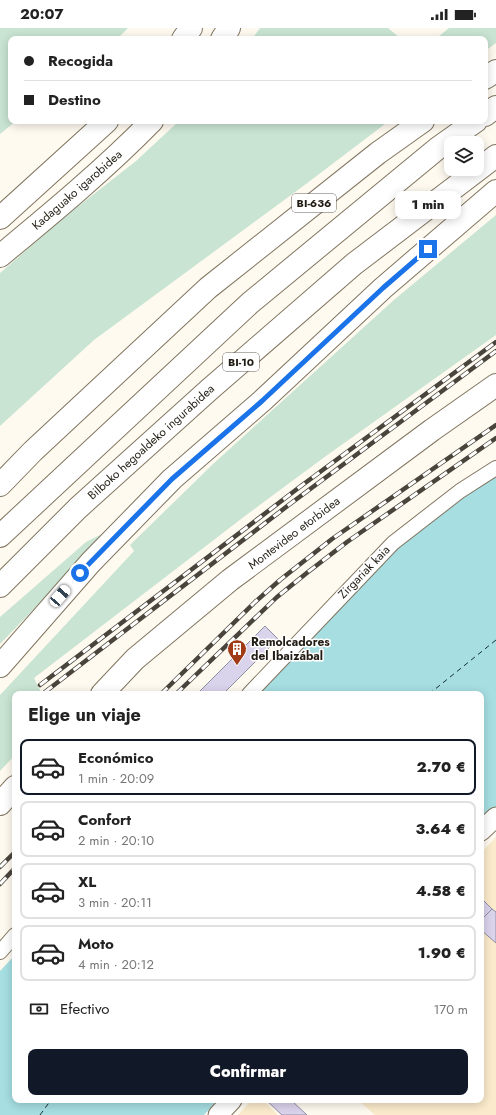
<!DOCTYPE html>
<html lang="es">
<meta charset="utf-8">
<style>
body{margin:0;font-family:Jost,sans-serif;background:#f6f6f6;color:#222;height:100vh;display:flex;flex-direction:column;font-size:15px;white-space:nowrap}
*{box-sizing:border-box;margin:0}
p{font-size:13px;color:#767676}
.icon{flex:none;width:22px;height:22px;fill:none;stroke:currentColor;stroke-width:2;stroke-linecap:round;stroke-linejoin:round}
.map{position:relative;flex:1;overflow:hidden}
.sheet{position:absolute;left:12px;top:663px;width:472px;height:412px;display:flex;flex-direction:column;background:#fff;border-radius:8px;box-shadow:0 2px 10px #0003}
.sheet>*{flex:none}
.hud{position:absolute;left:8px;top:8px;width:480px;height:88px;border-radius:8px;box-shadow:0 2px 10px #0003;display:grid;align-content:center;height:88px;padding:0 16px;background:#fff}
.fabs{position:absolute;left:444px;top:108px;display:grid;gap:8px}
.fabs a{display:grid;place-items:center;width:40px;height:40px;border-radius:8px;background:#fff;box-shadow:0 2px 10px #0003;font-size:20px}
.end{position:absolute;width:18px;height:18px;margin:-9px;border:5px solid #1a73e8;background:#fff;box-shadow:0 0 0 2px #fff}
.from{border-radius:50%}
.bubble{position:absolute;height:28px;border-radius:8px;background:#fff;box-shadow:0 2px 10px #0003;font-size:13px;font-weight:800;line-height:28px;text-align:center}
.car{position:absolute;width:12px;height:24px;margin:-12px -6px;border-radius:5px;box-shadow:0 0 3px 1px #0007;background:linear-gradient(#fff 24%,#345 0 40%,#fff 0 76%,#345 0 86%,#fff 0)}
.hud b{display:flex;align-items:center;gap:14px;height:38px;font-size:15px}
.hud b+b{border-top:1px solid #e0e0e0}
.hud i{width:10px;height:10px;background:#222}
ul{padding:0;list-style:none}
li{display:flex;align-items:center;gap:12px;height:56px;margin:0 8px 6px;padding:0 8px;border:2px solid #e0e0e0;border-radius:8px}
li div{flex:1}
li b{display:block;font-size:15px}
li em{font-style:normal;font-weight:800}
li.selected{border-color:#111827}
li>.icon{width:36px;height:36px;stroke-width:1.5}
h2{padding:0 16px;font-size:18px;line-height:48px}
.pay{display:flex;align-items:center;gap:10px;height:44px;padding:0 16px;font-size:15px}
.pay p{margin-inline-start:auto}
.button{display:flex;gap:8px;margin-top:auto;padding:8px 16px}
.button a{flex:1;height:46px;border-radius:8px;background:#111827;color:#fff;font-size:16px;font-weight:800;line-height:46px;text-align:center}
.status{display:flex;justify-content:space-between;align-items:center;height:28px;padding:0 20px;background:#fff;direction:ltr}
.status svg{height:11px;fill:currentColor}
.map>svg:first-child{display:block}
.built{fill:#fbebcc}
.green{fill:#c9e4d3}
.water{fill:#a6dee2}
.lines{fill:none;stroke-linecap:round;stroke-linejoin:round}
.ferry{stroke:#143133;stroke-width:1;stroke-dasharray:5 4;stroke-linecap:butt}
.building{fill:#dad3ec;stroke:#938da4}
.pedestrian-casing{stroke:#807560;stroke-width:16}
.minor-casing{stroke:#807560;stroke-width:21}
.primary-casing{stroke:#807560;stroke-width:24}
.motorway-casing{stroke:#807560;stroke-width:24}
.pedestrian{stroke:#fff;stroke-width:14}
.minor{stroke:#fff;stroke-width:19}
.primary{stroke:#fff;stroke-width:22}
.motorway{stroke:#fff;stroke-width:22}
.rail-casing{stroke:#4a453c;stroke-width:4.5}
.rail{stroke:#fff;stroke-width:3;stroke-dasharray:9;stroke-linecap:butt}
.route{stroke:#1a73e8;stroke-width:5}
.labels{text-anchor:middle;stroke-width:3;stroke-linejoin:round;paint-order:stroke}
.shield{fill:#fff;stroke:#64615a;stroke-width:1}
.shield-label{font-size:11px;font-weight:bold;fill:#221d14}
.street-label{font-size:12px;fill:#221d14;stroke:#fff}
.poi-label{font-size:12px;font-weight:bold;fill:#221d14;stroke:#fff;text-anchor:start}
</style>
<div class="status"><b>20:07</b><svg viewBox="0 0 49 12"><path d="M0 12V9h3v3zM5 12V6h3v6zM10 12V3h3v9zM15 12V0h3v12zM26 1h20v11H26zM47 4h2v5h-2z"/></svg></div>
<div class="map">
<svg width="496" height="1087" viewBox="0 0 496 1087">
<rect width="100%" height="100%" fill="#fffaf0"/>
<!-- built -->
<g class="built">
<polygon points="496,809 496,1087 375,1087 358,1072 481,1072 481,825"/>
<polygon points="252,1072 263,1072 278,1087 238,1087"/>
</g>
<!-- green -->
<g class="green">
<polygon points="0,0 128,0 117,11 11,11 11,93 16,93 0,106"/>
<polygon points="260,0 388,0 400,10 438,9 449,0 496,0 496,15 485,23 485,11 252,11"/>
<polygon points="179,93 389,93 306,156 94,312 0,398 0,245 62,191 136,133"/>
<polygon points="496,187 496,307 326,428 245,488 34,650 42,666 15,666 15,727 0,743 0,667 134,523 130,517 213,436 395,271"/>
<polygon points="110,502 0,616 0,589 86,514"/>
</g>
<!-- water -->
<g class="water">
<polygon points="496,448 496,779 481,795 481,666 258,666 397,520 464,469"/>
<polygon points="15,927 15,1072 218,1072 204,1087 0,1087 0,943"/>
</g>
<g class="lines">
<!-- ferry -->
<g class="ferry">
<polyline points="429,666 496,612"/>
<polyline points="40,1087 51,1072"/>
</g>
</g>
<!-- building -->
<g class="building">
<polygon points="265,598 278,611 223,666 197,666"/>
<polygon points="481,870 492,881 481,892"/>
<polygon points="492,881 496,884 496,915 481,902 481,892"/>
<polygon points="266,1072 291,1072 307,1087 282,1087"/>
</g>
<g class="lines">
<defs>
<g id="pedestrian">
<polyline points="249,666 393,515 460,463 496,440"/>
<polyline points="0,924 15,907"/>
</g>
<g id="minor">
<polyline points="481,803 496,789"/>
<polyline points="218,1087 232,1072"/>
</g>
<g id="primary">
<polyline points="102,666 135,631 230,552 432,402 496,357"/>
<polyline points="0,776 15,759"/>
</g>
<g id="motorway">
<polyline points="183,11 191,0"/>
<polyline points="222,11 229,0"/>
<polyline points="485,50 496,43"/>
<polyline points="485,87 496,79"/>
<polyline points="0,190 107,93"/>
<path d="M0 228C52 185 105 141 152 93"/>
<polyline points="0,457 33,423 208,260 378,125 423,93"/>
<polyline points="0,508 250,275 438,120 476,93"/>
<polyline points="0,558 78,480 210,361 354,236 496,128"/>
<polyline points="0,638 91,534 172,451 262,373 383,260 496,163"/>
</g>
</defs>
<!-- pedestrian casing -->
<use href="#pedestrian" class="pedestrian-casing"/>
<!-- minor casing -->
<use href="#minor" class="minor-casing"/>
<!-- primary casing -->
<use href="#primary" class="primary-casing"/>
<!-- motorway casing -->
<use href="#motorway" class="motorway-casing"/>
<!-- pedestrian -->
<use href="#pedestrian" class="pedestrian"/>
<!-- minor -->
<use href="#minor" class="minor"/>
<!-- primary -->
<use href="#primary" class="primary"/>
<!-- motorway -->
<use href="#motorway" class="motorway"/>
<defs>
<g id="rail">
<polyline points="40,657 301,458 496,314"/>
<polyline points="45,664 290,476 496,323"/>
<polyline points="161,666 255,574 280,552 332,511 496,397"/>
<polyline points="176,666 277,569 308,544 347,514 496,410"/>
<polyline points="0,839 15,824"/>
<polyline points="0,856 15,840"/>
</g>
</defs>
<!-- rail casing -->
<use href="#rail" class="rail-casing"/>
<!-- rail -->
<use href="#rail" class="rail"/>
</g>
<g class="lines">
<!-- route -->
<polyline class="route" points="80,545 172,451 262,373 383,260 428,221"/>
</g>
<!-- icons -->
<defs>
<symbol id="building-pin" viewBox="-11 -11 22 30"><path d="M0 17L-7.5 6A9.5 9.5 0 1 1 7.5 6Z" fill="#a13a16" stroke="#fff"/><path d="M-4-6H4V6H1V3H-1V6H-4ZM-2.5-4.3h1.7v1.8h-1.7ZM.8-4.3h1.7v1.8H.8ZM-2.5-1h1.7V.8h-1.7ZM.8-1h1.7V.8H.8Z" fill="#fff"/></symbol>
</defs>
<g fill-rule="evenodd">
<use href="#building-pin" x="226" y="610" width="22" height="30"/>
</g>
<g class="labels">
<!-- shield labels -->
<g class="shield">
<rect x="292" y="166" width="44" height="18" rx="3"/>
<rect x="223" y="325" width="36" height="18" rx="3"/>
</g>
<g class="shield-label">
<text x="314" y="179">BI-636</text>
<text x="241" y="338">BI-10</text>
</g>
<!-- street labels -->
<g class="street-label">
<text transform="translate(77 162) rotate(-41)" y="4">Kadaguako igarobidea</text>
<text transform="translate(151 414) rotate(-42)" y="4">Bilboko hegoaldeko ingurabidea</text>
<text transform="translate(294 505) rotate(-37)" y="4">Montevideo etorbidea</text>
<text transform="translate(364 544) rotate(-46)" y="4">Zirgariak kaia</text>
</g>
<!-- poi labels -->
<g class="poi-label">
<text x="251" y="618">Remolcadores<tspan x="251" dy="14">del Ibaizábal</tspan></text>
</g>
</g>
</svg>
<div class="fabs">
<a><svg class="icon" aria-label="layers" viewBox="0 0 24 24"><path d="M12 4l9 5-9 5-9-5zM3 14l9 5 9-5"/></svg></a>
</div>
<i class="end from" style="left:80px;top:545px"></i>
<i class="end" style="left:428px;top:221px"></i>
<div class="bubble" style="left:395px;top:163px;width:66px">1 min</div>
<i class="car" style="left:60px;top:568px;rotate:41deg"></i>
<div class="hud">
<b><i class="from"></i>Recogida</b>
<b><i></i>Destino</b>
</div>
<section class="sheet">
<h2>Elige un viaje</h2>
<ul>
<li class="selected"><svg class="icon" aria-label="car" viewBox="0 0 24 24"><path d="M5 17H2v-5l4-1 3-4h7l3 4 3 1v5h-3M9 17h6M6 11h13"/><circle cx="7" cy="17" r="2"/><circle cx="17" cy="17" r="2"/></svg><div><b>Económico</b><p>1 min · 20:09</p></div><em>2.70 €</em></li>
<li><svg class="icon" aria-label="car" viewBox="0 0 24 24"><path d="M5 17H2v-5l4-1 3-4h7l3 4 3 1v5h-3M9 17h6M6 11h13"/><circle cx="7" cy="17" r="2"/><circle cx="17" cy="17" r="2"/></svg><div><b>Confort</b><p>2 min · 20:10</p></div><em>3.64 €</em></li>
<li><svg class="icon" aria-label="car" viewBox="0 0 24 24"><path d="M5 17H2v-5l4-1 3-4h7l3 4 3 1v5h-3M9 17h6M6 11h13"/><circle cx="7" cy="17" r="2"/><circle cx="17" cy="17" r="2"/></svg><div><b>XL</b><p>3 min · 20:11</p></div><em>4.58 €</em></li>
<li><svg class="icon" aria-label="car" viewBox="0 0 24 24"><path d="M5 17H2v-5l4-1 3-4h7l3 4 3 1v5h-3M9 17h6M6 11h13"/><circle cx="7" cy="17" r="2"/><circle cx="17" cy="17" r="2"/></svg><div><b>Moto</b><p>4 min · 20:12</p></div><em>1.90 €</em></li>
</ul>
<div class="pay"><svg class="icon" aria-label="cash" viewBox="0 0 24 24"><path d="M3 7h18v10H3z"/><circle cx="12" cy="12" r="2"/></svg>Efectivo<p>170 m</p></div>
<div class="button"><a>Confirmar</a></div>
</section>
</div>
